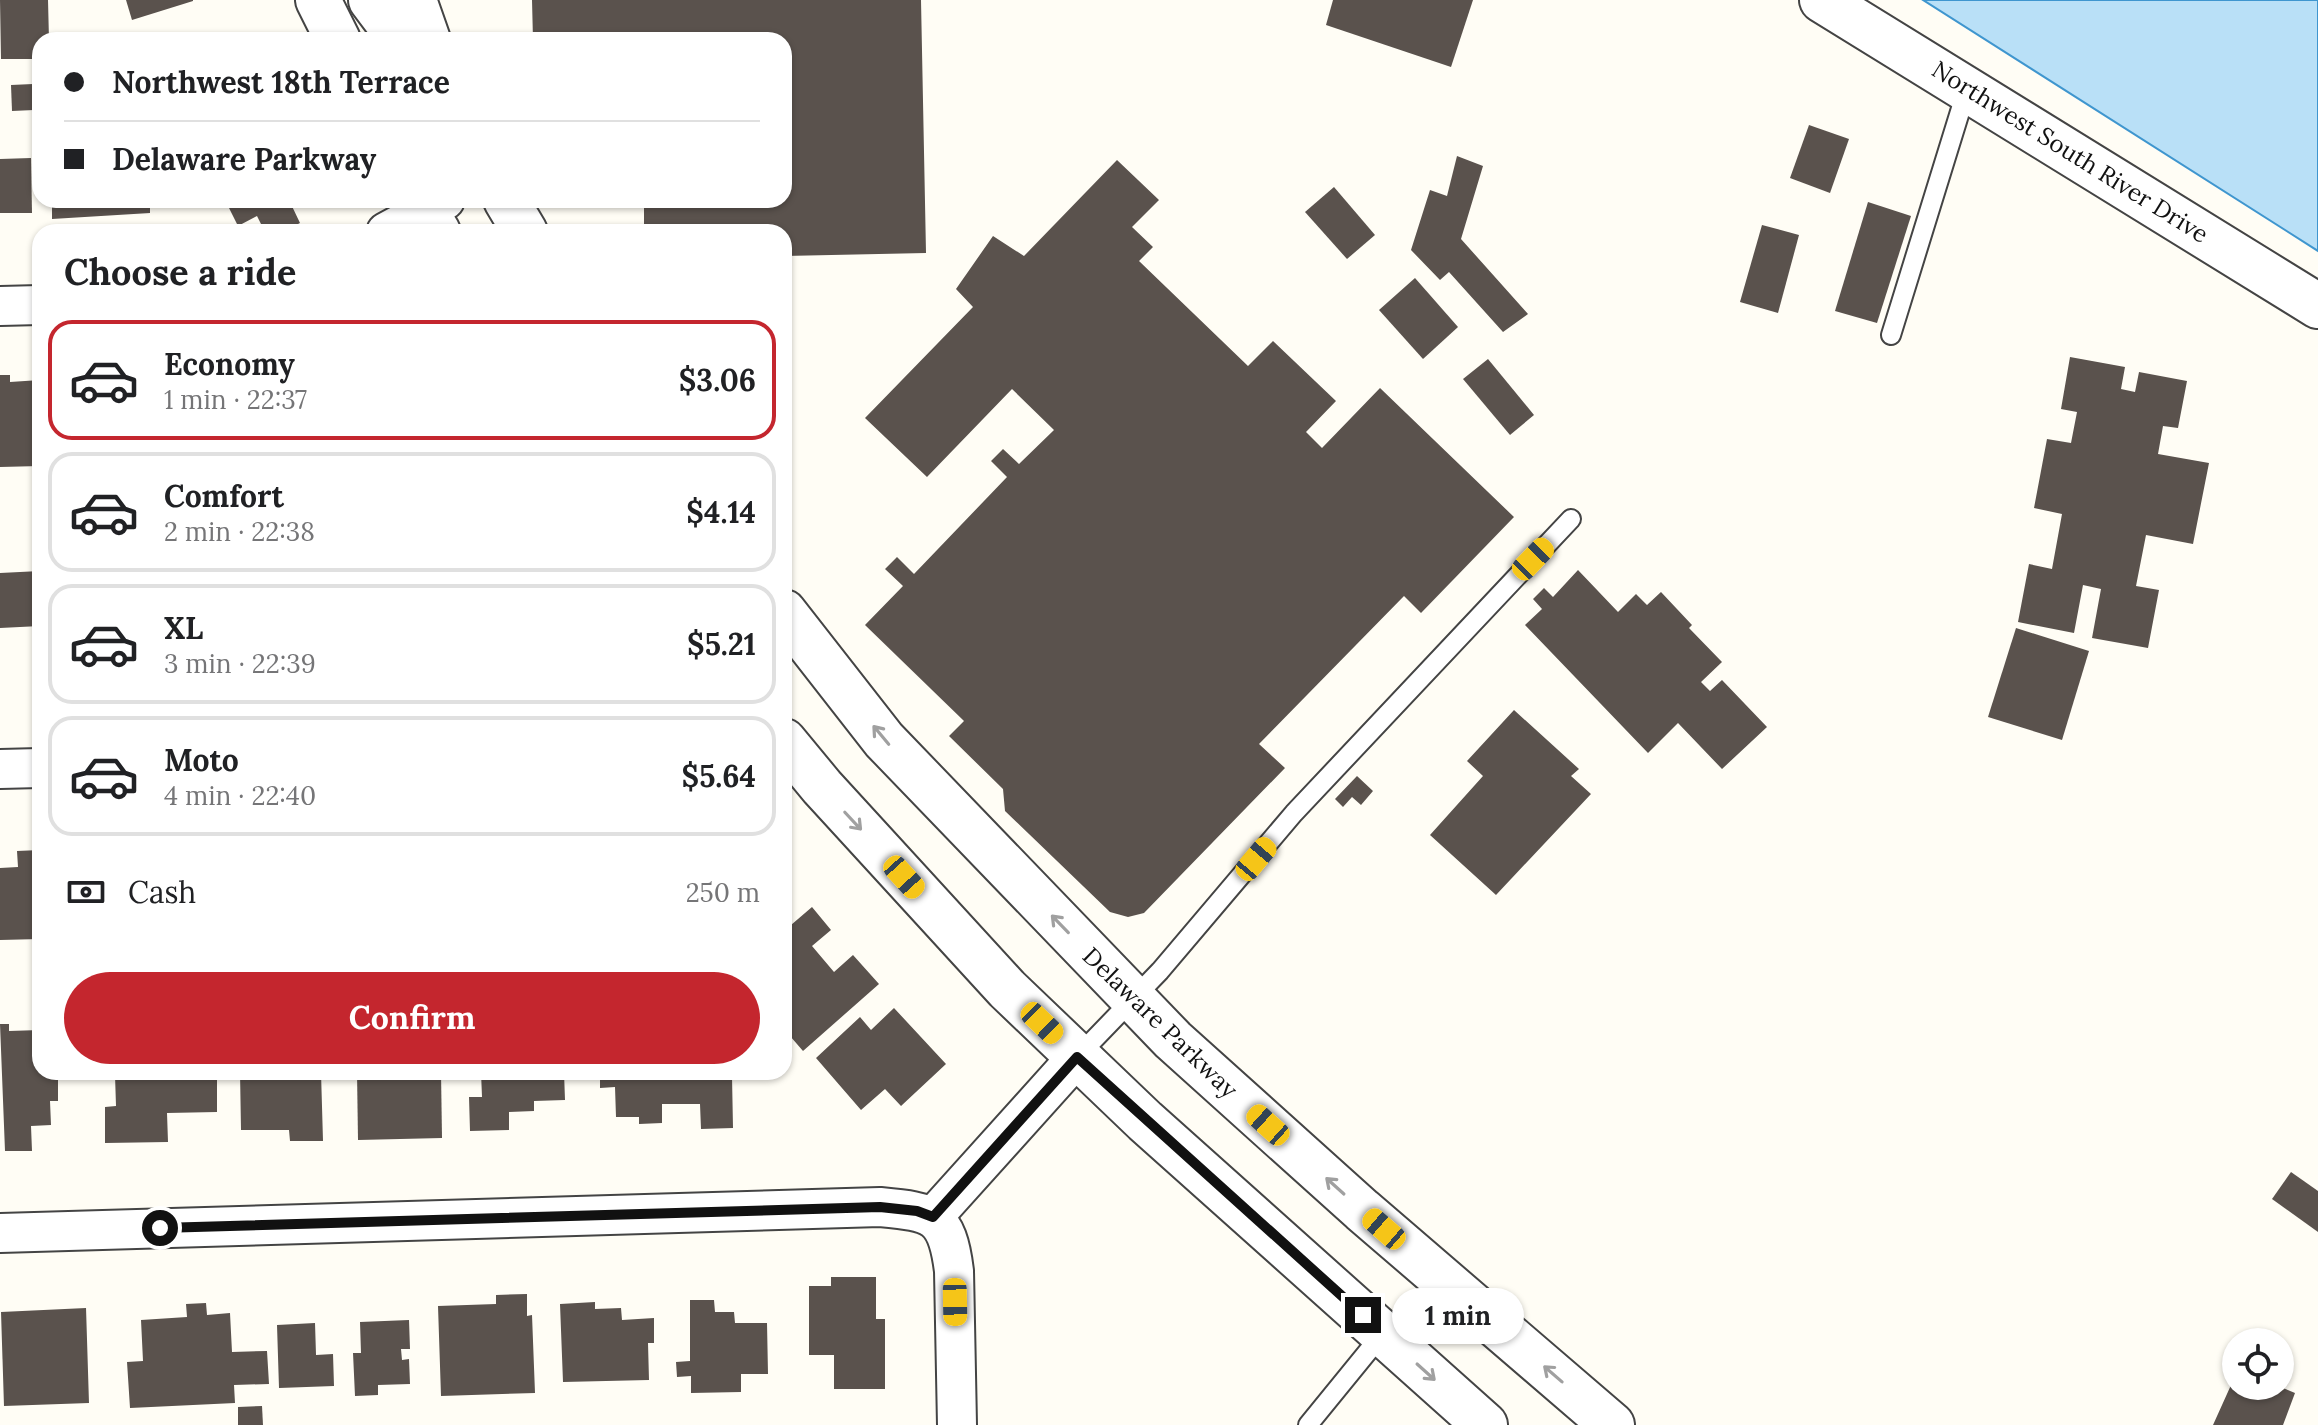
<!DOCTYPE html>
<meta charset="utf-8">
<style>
body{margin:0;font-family:Lora,serif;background:#f6f6f6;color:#202124;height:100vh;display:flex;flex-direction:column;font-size:30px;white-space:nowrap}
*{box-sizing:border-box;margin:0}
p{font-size:26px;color:#757577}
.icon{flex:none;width:44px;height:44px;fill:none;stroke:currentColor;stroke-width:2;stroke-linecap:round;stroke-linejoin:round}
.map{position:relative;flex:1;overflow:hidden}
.drawer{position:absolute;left:32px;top:224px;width:760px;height:856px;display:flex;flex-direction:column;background:#fff;border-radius:24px;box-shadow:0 2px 6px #0004}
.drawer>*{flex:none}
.hud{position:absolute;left:32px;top:32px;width:760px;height:176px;border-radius:24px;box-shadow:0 2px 6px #0004;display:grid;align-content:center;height:176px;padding:0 32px;background:#fff}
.fabs{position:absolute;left:2222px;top:1328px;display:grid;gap:16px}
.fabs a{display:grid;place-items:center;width:72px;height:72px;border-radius:50%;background:#fff;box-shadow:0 2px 6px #0004;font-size:40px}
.end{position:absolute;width:36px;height:36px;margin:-18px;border:10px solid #111;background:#fff;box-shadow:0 0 0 4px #fff}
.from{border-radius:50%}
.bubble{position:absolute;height:56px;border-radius:28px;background:#fff;box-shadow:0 2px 6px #0004;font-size:26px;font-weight:700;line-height:56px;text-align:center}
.car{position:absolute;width:24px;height:48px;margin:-24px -12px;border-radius:10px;box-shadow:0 0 6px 2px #0007;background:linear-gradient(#f5c518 24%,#345 0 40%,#f5c518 0 76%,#345 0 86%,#f5c518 0)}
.hud b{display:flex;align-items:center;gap:28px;height:76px;font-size:30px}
.hud b+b{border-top:2px solid #e0e0e0}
.hud i{width:20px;height:20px;background:#202124}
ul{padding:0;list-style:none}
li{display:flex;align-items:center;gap:24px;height:120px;margin:0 16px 12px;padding:0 16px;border:4px solid #e0e0e0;border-radius:24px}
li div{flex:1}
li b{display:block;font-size:30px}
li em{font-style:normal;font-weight:700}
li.on{border-color:#c4262e}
li>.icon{width:72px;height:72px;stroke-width:1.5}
h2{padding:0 32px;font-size:36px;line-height:96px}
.pay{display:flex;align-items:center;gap:20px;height:88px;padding:0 32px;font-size:30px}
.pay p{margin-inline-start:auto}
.button{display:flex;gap:16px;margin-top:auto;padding:16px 32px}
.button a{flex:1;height:92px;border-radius:48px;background:#c4262e;color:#fff;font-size:32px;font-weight:700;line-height:92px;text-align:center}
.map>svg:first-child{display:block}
.water{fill:#b9e0f7;stroke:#3f96cf;stroke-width:2}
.building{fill:#5a524d}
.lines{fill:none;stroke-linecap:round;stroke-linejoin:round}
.service-casing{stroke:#444;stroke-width:22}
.minor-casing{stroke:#444;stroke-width:42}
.tertiary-casing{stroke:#444;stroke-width:48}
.service{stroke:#fff;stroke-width:18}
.minor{stroke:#fff;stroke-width:38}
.tertiary{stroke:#fff;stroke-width:44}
.oneway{stroke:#a0a0a0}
.route{stroke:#111;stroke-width:10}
.labels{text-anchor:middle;stroke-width:8;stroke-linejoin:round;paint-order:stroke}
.street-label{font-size:24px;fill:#111;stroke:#fff}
</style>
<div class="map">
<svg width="2318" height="1425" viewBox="0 0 2318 1425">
<rect width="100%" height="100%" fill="#fffdf5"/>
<!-- water -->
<polygon class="water" points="1923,0 2318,0 2318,251"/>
<!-- building -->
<g class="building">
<polygon points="0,0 48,0 49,40 40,40 40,59 1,59"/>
<polygon points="126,0 193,0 193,1 132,20"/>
<polygon points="532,0 921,0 926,253 784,256 784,232 644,232 644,200 784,200 784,40 533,40"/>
<polygon points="1333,0 1473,0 1451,67 1326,25"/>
<polygon points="33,84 34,110 12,111 11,85"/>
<polygon points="1809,125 1849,139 1830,193 1790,178"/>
<polygon points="1457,156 1483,166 1461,239 1528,314 1503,332 1449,272 1440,280 1411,250 1430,190 1447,196"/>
<polygon points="31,158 32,213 0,213 0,159"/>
<polygon points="1117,160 1159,200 1132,227 1153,247 1139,261 1248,366 1273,341 1336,401 1306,432 1322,448 1380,388 1514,517 1421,613 1404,596 1259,744 1285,768 1144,913 1128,917 1110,912 1005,811 1003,789 949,736 964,721 865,625 903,586 885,569 897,557 914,574 1007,477 991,461 1003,449 1019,464 1054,430 1012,389 927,477 865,418 973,307 956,289 993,236 1024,256"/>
<polygon points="1334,187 1375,235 1347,259 1305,212"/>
<polygon points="52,200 150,200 150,213 52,219"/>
<polygon points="225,200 294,200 290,202 300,223 282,232 265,232 257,216 238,226"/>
<polygon points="1868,202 1911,216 1877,323 1835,311"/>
<polygon points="1762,225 1799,235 1778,313 1740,302"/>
<polygon points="1415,278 1458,327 1423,359 1379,310"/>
<polygon points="2070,357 2125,367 2121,389 2135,392 2139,372 2187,381 2178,428 2163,426 2158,454 2209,463 2193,544 2146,535 2136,586 2159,590 2148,648 2092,638 2101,589 2083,585 2074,633 2018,622 2029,564 2052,569 2062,514 2034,508 2047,439 2071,443 2077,412 2061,409"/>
<polygon points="1488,359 1534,415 1510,435 1463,379"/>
<polygon points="0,375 10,375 10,382 40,380 40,466 0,467"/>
<polygon points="1578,570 1618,612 1636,594 1647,605 1661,592 1692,625 1689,628 1722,662 1701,682 1710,691 1722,680 1767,727 1722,769 1678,723 1648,753 1525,625 1542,609 1533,599 1544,588 1553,597"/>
<polygon points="40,571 40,626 0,628 0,573"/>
<polygon points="2016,628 2089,651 2062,740 1988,717"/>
<polygon points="1514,710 1579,769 1571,776 1591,794 1496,895 1430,835 1483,776 1467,761"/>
<polygon points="1357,776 1373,791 1361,805 1352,797 1343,807 1335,799"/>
<polygon points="40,850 40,939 0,940 0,868 18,867 17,851"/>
<polygon points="812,907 831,930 812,946 834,972 853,955 879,984 803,1051 784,1029 784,1017 790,1011 784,1004 784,931"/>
<polygon points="894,1008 946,1064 901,1106 885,1089 861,1110 816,1058 860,1017 871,1030"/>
<polygon points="0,1024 9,1024 9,1031 40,1030 40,1072 64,1072 64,1076 58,1077 58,1101 50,1101 51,1125 31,1126 32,1151 5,1151"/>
<polygon points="101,1072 217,1072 217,1112 167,1113 168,1142 105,1143 105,1107 116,1106 115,1075 102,1075"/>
<polygon points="240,1072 321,1072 323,1141 290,1141 289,1130 241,1130"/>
<polygon points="357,1072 441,1072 442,1138 358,1140"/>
<polygon points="481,1072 564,1072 565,1100 534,1101 534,1111 509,1112 509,1130 470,1131 469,1097 482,1097"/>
<polygon points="600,1072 697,1072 697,1077 732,1076 733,1128 701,1129 700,1104 662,1104 662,1123 639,1124 639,1117 616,1117 615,1087 600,1088"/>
<polygon points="2291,1172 2318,1191 2318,1232 2272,1199"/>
<polygon points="831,1277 876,1277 876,1319 885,1319 885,1389 834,1389 834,1355 809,1355 809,1286 831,1286"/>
<polygon points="527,1294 527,1316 532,1315 535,1393 441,1396 438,1306 496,1304 496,1295"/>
<polygon points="690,1300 714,1300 715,1312 734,1312 735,1323 767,1323 768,1374 741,1374 741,1392 691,1393 691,1376 677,1377 676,1362 690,1361"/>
<polygon points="595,1302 595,1309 621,1308 622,1320 654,1318 654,1343 648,1343 649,1380 563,1382 560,1304"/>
<polygon points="206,1303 207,1315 230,1313 232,1352 267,1351 269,1384 234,1385 235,1403 130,1408 127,1362 143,1361 141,1320 187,1317 186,1304"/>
<polygon points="86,1308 89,1403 4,1406 1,1312"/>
<polygon points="409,1320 410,1349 401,1349 402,1360 409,1359 410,1384 378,1385 378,1395 355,1396 353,1353 361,1353 360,1322"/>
<polygon points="315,1323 316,1355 333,1354 334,1386 279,1388 277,1325"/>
<polygon points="2236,1374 2236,1386 2278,1386 2295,1393 2283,1425 2213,1425"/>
<polygon points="262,1406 263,1425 238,1425 238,1407"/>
</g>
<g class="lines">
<defs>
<g id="service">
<polyline points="1891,335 1967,89"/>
<polyline points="1077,1057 1160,971 1294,813 1571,519"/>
<polyline points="1308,1425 1383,1333"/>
</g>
<g id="minor">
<polyline points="386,232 445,200"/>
<polyline points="0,306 40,305"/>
<polyline points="0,769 40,768"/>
<polyline points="933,1217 1077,1057"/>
<path d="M0 1233 880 1207C933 1212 947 1214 954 1271L957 1425"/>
</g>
<g id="tertiary">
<polyline points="318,0 338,40"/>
<polyline points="371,0 401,40"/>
<polyline points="414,0 428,40"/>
<polyline points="1822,0 2318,306"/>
<polyline points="419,200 438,232"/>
<polyline points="506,200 525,232"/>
<polyline points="784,612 884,740 1173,1040 1362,1210 1612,1425"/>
<polyline points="784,741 822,787 1007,989 1145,1121 1485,1425"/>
</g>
</defs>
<!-- service casing -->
<use href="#service" class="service-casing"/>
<!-- minor casing -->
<use href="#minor" class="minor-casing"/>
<!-- tertiary casing -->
<use href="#tertiary" class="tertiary-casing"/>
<!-- service -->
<use href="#service" class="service"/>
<!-- minor -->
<use href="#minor" class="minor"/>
<!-- tertiary -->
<use href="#tertiary" class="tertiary"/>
</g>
<!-- one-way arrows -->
<defs><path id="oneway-shaft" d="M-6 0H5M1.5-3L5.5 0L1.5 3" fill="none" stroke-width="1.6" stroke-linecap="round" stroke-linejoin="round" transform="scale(2)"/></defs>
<g class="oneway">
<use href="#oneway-shaft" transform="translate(881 735) rotate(-130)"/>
<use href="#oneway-shaft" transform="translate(853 821) rotate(47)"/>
<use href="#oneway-shaft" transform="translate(1060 924) rotate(-134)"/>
<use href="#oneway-shaft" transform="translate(1335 1186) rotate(-138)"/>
<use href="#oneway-shaft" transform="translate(1426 1372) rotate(42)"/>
<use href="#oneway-shaft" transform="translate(1553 1374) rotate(-139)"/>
</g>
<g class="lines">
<!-- route -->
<polyline class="route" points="160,1228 880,1207 917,1211 933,1217 1077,1057 1363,1315"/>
</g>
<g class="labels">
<!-- street labels -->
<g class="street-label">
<text transform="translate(2070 152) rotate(32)" y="8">Northwest South River Drive</text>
<text transform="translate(1160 1023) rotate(44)" y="8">Delaware Parkway</text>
</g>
</g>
</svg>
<div class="fabs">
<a><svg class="icon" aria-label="locate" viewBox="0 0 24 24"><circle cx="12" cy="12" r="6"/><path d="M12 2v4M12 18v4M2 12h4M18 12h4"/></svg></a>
</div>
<i class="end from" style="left:160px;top:1228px"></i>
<i class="end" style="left:1363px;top:1315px"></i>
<div class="bubble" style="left:1392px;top:1288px;width:132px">1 min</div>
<i class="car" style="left:1533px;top:559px;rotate:44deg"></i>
<i class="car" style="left:1256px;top:859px;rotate:40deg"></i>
<i class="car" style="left:904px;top:877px;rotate:138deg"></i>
<i class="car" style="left:1042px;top:1023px;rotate:134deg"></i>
<i class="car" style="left:1268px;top:1125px;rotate:312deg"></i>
<i class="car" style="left:1384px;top:1229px;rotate:311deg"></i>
<i class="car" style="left:955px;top:1302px;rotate:179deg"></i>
<div class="hud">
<b><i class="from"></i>Northwest 18th Terrace</b>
<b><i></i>Delaware Parkway</b>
</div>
<section class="drawer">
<h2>Choose a ride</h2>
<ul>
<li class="on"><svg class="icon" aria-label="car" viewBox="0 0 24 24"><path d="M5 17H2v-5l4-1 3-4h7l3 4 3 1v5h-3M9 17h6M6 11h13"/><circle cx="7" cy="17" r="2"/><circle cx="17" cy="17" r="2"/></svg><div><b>Economy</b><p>1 min · 22:37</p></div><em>$3.06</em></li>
<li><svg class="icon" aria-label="car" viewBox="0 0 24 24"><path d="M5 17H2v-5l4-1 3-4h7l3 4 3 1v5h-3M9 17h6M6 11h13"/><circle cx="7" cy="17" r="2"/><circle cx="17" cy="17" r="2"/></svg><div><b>Comfort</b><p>2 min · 22:38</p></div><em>$4.14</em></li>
<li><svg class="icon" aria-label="car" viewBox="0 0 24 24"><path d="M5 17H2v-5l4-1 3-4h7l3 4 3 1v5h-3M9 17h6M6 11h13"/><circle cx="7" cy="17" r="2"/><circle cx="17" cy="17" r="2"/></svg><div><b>XL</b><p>3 min · 22:39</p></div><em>$5.21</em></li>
<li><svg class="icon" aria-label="car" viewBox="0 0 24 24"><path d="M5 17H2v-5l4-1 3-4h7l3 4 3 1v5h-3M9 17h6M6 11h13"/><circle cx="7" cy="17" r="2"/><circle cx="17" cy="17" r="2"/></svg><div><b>Moto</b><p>4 min · 22:40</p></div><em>$5.64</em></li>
</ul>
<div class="pay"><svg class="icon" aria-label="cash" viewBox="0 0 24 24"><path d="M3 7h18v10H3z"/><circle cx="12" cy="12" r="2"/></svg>Cash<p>250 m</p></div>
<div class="button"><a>Confirm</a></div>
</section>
</div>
